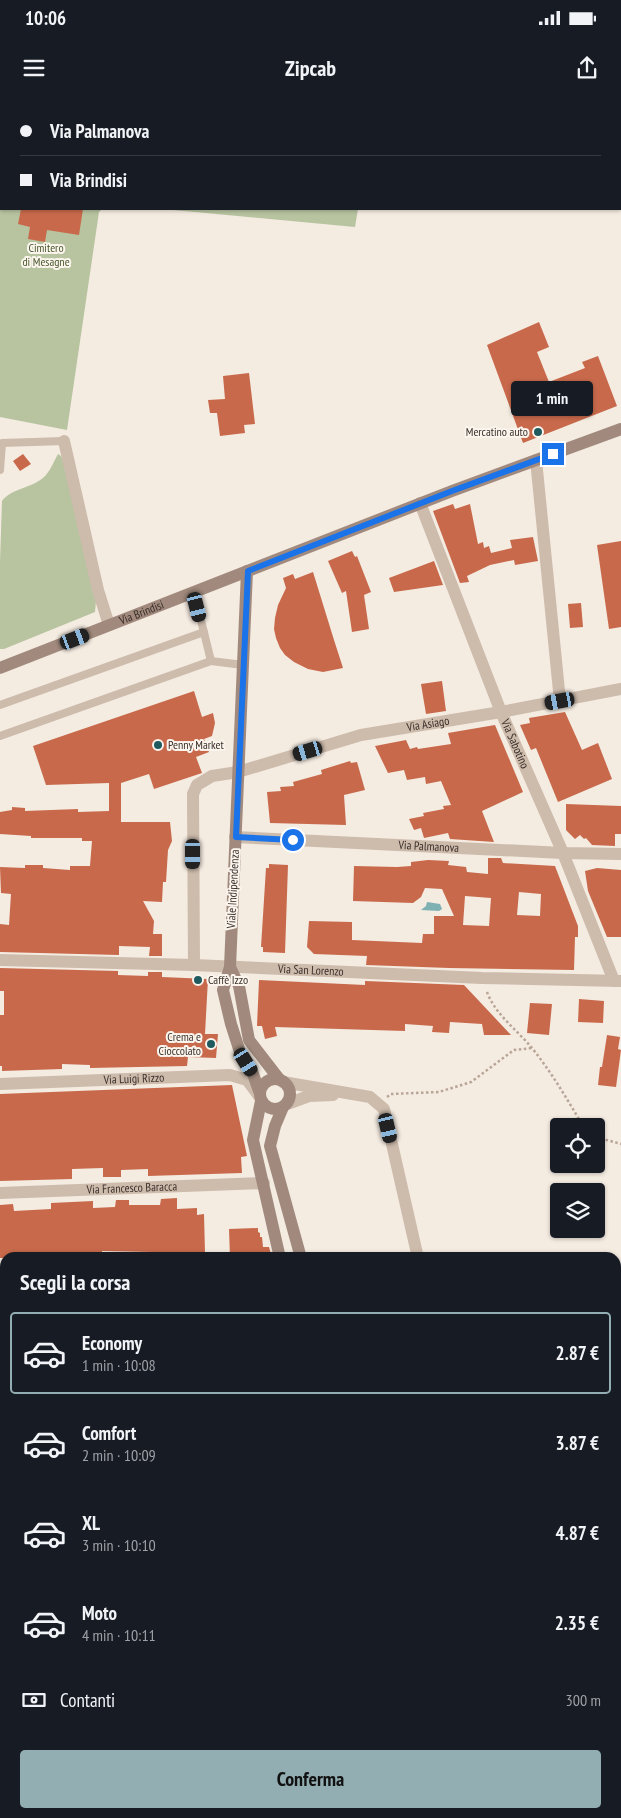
<!DOCTYPE html>
<html lang="it">
<meta charset="utf-8">
<style>
body{margin:0;font-family:"PT Sans Narrow",sans-serif;background:#20242c;color:#f1f3f6;height:100vh;display:flex;flex-direction:column;font-size:19px;white-space:nowrap}
*{box-sizing:border-box;margin:0}
p{font-size:16px;color:#9ea1a6}
.icon{flex:none;width:28px;height:28px;fill:none;stroke:currentColor;stroke-width:2;stroke-linecap:round;stroke-linejoin:round}
.map{position:relative;flex:1;overflow:hidden}
.sheet{position:absolute;left:0px;top:1152px;width:621px;height:566px;display:flex;flex-direction:column;background:#171b24;border-radius:15px 15px 0 0;box-shadow:0 1px 4px #0004}
.sheet>*{flex:none}
.guide{position:absolute;left:0px;top:0px;width:621px;height:110px;box-shadow:0 1px 4px #0004;display:grid;align-content:center;height:110px;padding:0 20px;background:#171b24}
.fabs{position:absolute;left:550px;top:1018px;display:grid;gap:10px}
.fabs a{display:grid;place-items:center;width:55px;height:55px;border-radius:5px;background:#171b24;box-shadow:0 1px 4px #0004;font-size:25px}
.end{position:absolute;width:22px;height:22px;margin:-11px;border:6px solid #1a73e8;background:#fff;box-shadow:0 0 0 2px #fff}
.from{border-radius:50%}
.bubble{position:absolute;height:35px;border-radius:5px;background:#171b24;box-shadow:0 1px 4px #0004;font-size:16px;font-weight:800;line-height:35px;text-align:center}
.car{position:absolute;width:15px;height:30px;margin:-15px -8px;border-radius:6px;box-shadow:0 0 4px 1px #0007;background:linear-gradient(#222 24%,#8ab4d8 0 40%,#222 0 76%,#8ab4d8 0 86%,#222 0)}
.guide b{display:flex;align-items:center;gap:18px;height:48px;font-size:19px}
.guide b+b{border-top:1px solid #363941}
.guide i{width:12px;height:12px;background:#f1f3f6}
ul{padding:0;list-style:none}
li{display:flex;align-items:center;gap:15px;height:82px;margin:0 10px 8px;padding:0 10px;border:2px solid transparent;border-radius:5px}
li div{flex:1}
li b{display:block;font-size:19px}
li em{font-style:normal;font-weight:800}
li.selected{border-color:#92aeb2}
li>.icon{width:45px;height:45px;stroke-width:1.5}
h2{padding:0 20px;font-size:22px;line-height:60px}
.pay{display:flex;align-items:center;gap:12px;height:55px;padding:0 20px;font-size:19px}
.pay p{margin-inline-start:auto}
.cta{display:flex;gap:10px;margin-top:auto;padding:10px 20px}
.cta a{flex:1;height:58px;border-radius:5px;background:#92aeb2;color:#111;font-size:20px;font-weight:800;line-height:58px;text-align:center}
.status{display:flex;justify-content:space-between;align-items:center;height:35px;padding:0 25px;background:#171b24;direction:ltr}
.status svg{height:14px;fill:currentColor}
header{display:flex;justify-content:space-between;align-items:center;height:65px;padding:0 20px;background:#171b24;font-size:22px;font-weight:800}
.map>svg:first-child{display:block}
.green{fill:#b8c4a0}
.water{fill:#7fb0b2}
.building{fill:#c8694b;fill-rule:evenodd}
.lines{fill:none;stroke-linecap:round;stroke-linejoin:round}
.path{stroke:#b9a596;stroke-width:2.5;stroke-dasharray:2.5 2.5;stroke-linecap:butt}
.lane{stroke:#cdbbac;stroke-width:8}
.street{stroke:#cdbbac;stroke-width:12}
.secondary{stroke:#a18a7d;stroke-width:12}
.route{stroke:#1a73e8;stroke-width:6}
.poi-dot{fill:#1f5a5e;stroke:#fbf5ee;stroke-width:2}
.labels{text-anchor:middle;stroke-width:4;stroke-linejoin:round;paint-order:stroke}
.park-label{font-size:12px;fill:#4a5a2e;stroke:#fbf5ee}
.poi-label{font-size:12px;fill:#3b302b;stroke:#fbf5ee;text-anchor:end}
.street-label{font-size:12px;fill:#3b302b;stroke:#fbf5ee}
</style>
<div class="status"><b>10:06</b><svg viewBox="0 0 49 12"><path d="M0 12V9h3v3zM5 12V6h3v6zM10 12V3h3v9zM15 12V0h3v12zM26 1h20v11H26zM47 4h2v5h-2z"/></svg></div>
<header><svg class="icon" aria-label="menu" viewBox="0 0 24 24"><path d="M4 6h16M4 12h16M4 18h16"/></svg>Zipcab<svg class="icon" aria-label="share" viewBox="0 0 24 24"><path d="M12 15V3M7 8l5-5 5 5M5 13v7h14v-7"/></svg></header>
<div class="map">
<svg width="621" height="1718" viewBox="0 0 621 1718">
<rect width="100%" height="100%" fill="#f4ebe1"/>
<!-- green -->
<g class="green">
<polygon points="0,0 376,0 1,1 1,109 109,109 102,109 99,112 67,330 0,317"/>
<polygon points="163,109 358,109 355,127"/>
<path d="M58 354 61 356 65 365 96 501 95 512 4 549H0V462L2 401C11 388 35 388 46 375 51 369 54 361 58 354Z"/>
</g>
<!-- water -->
<polygon class="water" points="427,802 440,804 442,809 439,811 421,810 426,806"/>
<!-- building -->
<g class="building">
<polygon points="21,109 83,109 79,135 47,130 45,142 28,139 30,127 18,124"/>
<polygon points="539,222 549,247 537,252 549,282 585,268 582,262 598,256 617,306 523,343 487,245"/>
<polygon points="249,273 255,324 244,325 245,333 220,336 217,313 210,313 208,300 225,299 223,276"/>
<polygon points="23,354 31,364 20,371 13,361"/>
<polygon points="453,404 455,409 470,404 478,444 483,442 484,448 489,446 491,453 512,448 510,440 533,437 538,461 515,465 514,460 490,465 467,476 469,482 460,483 433,411"/>
<polygon points="621,441 621,527 609,529 597,445"/>
<polygon points="352,451 355,457 357,456 371,492 364,495 369,529 352,532 346,491 342,493 328,461"/>
<polygon points="434,461 443,485 394,492 389,478"/>
<polygon points="313,472 334,540 343,568 323,572 308,569 294,562 285,555 280,548 276,538 274,529 275,518 278,505 286,488 283,478 293,474 295,479"/>
<polygon points="581,503 583,527 570,528 568,504"/>
<polygon points="442,581 446,611 426,614 421,584"/>
<polygon points="194,591 202,617 213,613 215,623 212,636 204,639 209,652 196,657 202,673 154,689 149,674 121,683 121,722 170,722 172,741 168,750 166,782 163,782 162,802 143,801 154,821 153,834 162,834 162,856 149,856 150,847 119,846 119,855 0,852 0,824 9,825 11,794 1,793 0,767 25,768 25,765 43,765 43,768 70,770 70,766 90,766 92,741 82,741 82,738 31,738 31,736 0,734 0,712 12,710 12,707 25,708 25,711 78,709 78,712 109,711 109,683 46,685 33,646"/>
<polygon points="565,612 582,650 598,643 612,679 558,702 536,648 531,650 520,625 530,623 529,618"/>
<polygon points="495,625 523,692 482,711 494,742 450,739 448,733 424,738 421,728 414,730 409,719 424,716 423,713 444,709 443,706 451,705 441,681 426,684 425,677 407,680 404,670 388,673 375,646 406,640 410,649 417,647 418,649 451,644 448,633"/>
<polygon points="350,661 351,663 357,662 365,690 344,695 346,725 270,723 267,692 281,691 280,687 294,686 293,682 322,674 321,670"/>
<polygon points="566,704 621,706 621,734 615,734 615,746 592,745 586,738 584,739 580,735 575,739 566,730"/>
<path d="M488 758H501L503 763 555 766 578 826V837H575L574 870 449 868 366 865 367 856 314 854 307 847 309 821 352 822V840L422 843 423 834H434V816H454L442 789 425 788 421 797 413 803 353 801 354 766 397 767 411 766V762L428 760 449 761 448 765 466 767 467 772 488 774ZM519 792 541 794 540 816 517 815ZM465 796 491 798 489 826 463 825Z"/>
<polygon points="269,764 288,765 285,853 263,852 263,847 261,847 266,768 269,768"/>
<polygon points="597,768 621,770 621,837 607,837 588,791 585,771"/>
<polygon points="0,868 118,871 118,875 148,876 148,872 162,872 162,877 208,879 205,934 218,934 216,958 188,957 187,966 90,968 90,965 62,964 62,969 2,971 2,966 0,966 0,915 4,915 4,891 0,891"/>
<polygon points="259,880 365,885 365,881 464,885 511,935 484,935 482,924 450,922 449,933 432,932 433,926 405,924 405,931 275,927 277,936 265,939 262,926 257,926"/>
<polygon points="579,899 604,901 603,923 578,922"/>
<polygon points="530,903 552,904 549,935 527,933"/>
<polygon points="607,935 620,937 618,949 621,950 616,987 598,985 600,967 602,967"/>
<polygon points="232,985 247,1056 241,1057 242,1073 148,1076 148,1069 121,1070 121,1077 103,1077 103,1068 72,1069 72,1079 0,1081 0,994"/>
<polygon points="177,1098 177,1109 197,1108 197,1115 204,1114 205,1153 102,1151 103,1158 47,1158 47,1153 17,1152 17,1158 0,1158 0,1105 13,1104 14,1111 51,1109 51,1103 93,1101 93,1108 115,1107 116,1100 129,1100 129,1105 160,1105 161,1099"/>
<polygon points="258,1128 258,1132 260,1133 260,1137 262,1137 263,1147 269,1147 272,1158 230,1158 229,1129"/>
</g>
<g class="lines">
<!-- path -->
<g class="path">
<path d="M487 892C495 914 517 930 532 948 552 973 567 999 583 1026"/>
<polyline points="387,997 391,994 439,992 471,982 514,950 532,948"/>
<polyline points="596,1037 621,1044"/>
</g>
<!-- lane -->
<g class="lane">
<polyline points="0,370 2,343 64,341"/>
<polyline points="194,492 211,561 243,565"/>
<polyline points="0,605 204,532"/>
<polyline points="0,636 211,561"/>
</g>
<!-- street -->
<g class="street">
<polyline points="64,341 98,490 109,525"/>
<polyline points="536,360 560,601"/>
<path id="s1" d="M420 403 501 612 563 753 614 881"/>
<path id="s2" d="M235 737 563 753 621 754"/>
<path id="s3" d="M0 860 194 865 482 878 621 881"/>
<path id="s4" d="M194 865 193 694 197 685 212 676 238 672 361 635 501 612 621 589"/>
<polyline points="283,982 370,997 384,1009 418,1158"/>
<path id="s5" d="M0 984 230 975 247 980 259 996"/>
<polyline points="287,1004 309,996 333,995"/>
<path id="s6" d="M0 1093 264 1083"/>
<polyline points="0,1203 5,1203"/>
<polyline points="0,1328 5,1326"/>
<polyline points="616,1431 621,1429"/>
<polyline points="0,1451 5,1449"/>
<polyline points="0,1658 5,1656"/>
<polyline points="153,1714 154,1718"/>
<polyline points="274,1714 275,1718"/>
<polyline points="544,1714 545,1718"/>
</g>
<!-- secondary -->
<g class="secondary">
<polyline points="247,471 230,867 223,890 231,924 240,952 252,971 259,991"/>
<path id="s7" d="M0 568 452 391 621 329"/>
<polyline points="230,867 239,886 249,940 279,979"/>
<circle cx="275" cy="994" r="15"/>
<polyline points="261,1001 253,1040 280,1158"/>
<polyline points="283,1007 275,1026 270,1046 301,1158"/>
<polyline points="405,1714 406,1718"/>
<polyline points="424,1714 425,1718"/>
</g>
</g>
<g class="lines">
<!-- route -->
<polyline class="route" points="293,740 236,737 248,471 452,391 553,354"/>
</g>
<!-- markers -->
<g class="poi-dot">
<circle cx="538" cy="332" r="5"/>
<circle cx="158" cy="645" r="5"/>
<circle cx="198" cy="880" r="5"/>
<circle cx="211" cy="944" r="5"/>
</g>
<g class="labels">
<!-- park labels -->
<g class="park-label">
<text x="46" y="152">Cimitero<tspan x="46" dy="14">di Mesagne</tspan></text>
</g>
<!-- poi labels -->
<g class="poi-label">
<text x="528" y="336">Mercatino auto</text>
<text x="168" y="649" text-anchor="start">Penny Market</text>
<text x="208" y="884" text-anchor="start">Caffè Izzo</text>
<text x="201" y="941">Crema e<tspan x="201" dy="14">Cioccolato</tspan></text>
</g>
<!-- street labels -->
<g class="street-label">
<text dy="4" stroke="none"><textPath href="#s7" startOffset="152">Via Brindisi</textPath></text>
<text dy="4" stroke="none"><textPath href="#s4" startOffset="421">Via Asiago</textPath></text>
<text dy="4" stroke="none"><textPath href="#s1" startOffset="259">Via Sabotino</textPath></text>
<text dy="4" stroke="none"><textPath href="#s2" startOffset="194">Via Palmanova</textPath></text>
<text transform="translate(233 789) rotate(-87)" y="4">Viale Indipendenza</text>
<text dy="4" stroke="none"><textPath href="#s3" startOffset="311">Via San Lorenzo</textPath></text>
<text dy="4" stroke="none"><textPath href="#s5" startOffset="134">Via Luigi Rizzo</textPath></text>
<text dy="4" stroke="none"><textPath href="#s6" startOffset="132">Via Francesco Baracca</textPath></text>
</g>
</g>
</svg>
<div class="fabs">
<a><svg class="icon" aria-label="locate" viewBox="0 0 24 24"><circle cx="12" cy="12" r="6"/><path d="M12 2v4M12 18v4M2 12h4M18 12h4"/></svg></a>
<a><svg class="icon" aria-label="layers" viewBox="0 0 24 24"><path d="M12 4l9 5-9 5-9-5zM3 14l9 5 9-5"/></svg></a>
</div>
<i class="end from" style="left:293px;top:740px"></i>
<i class="end" style="left:553px;top:354px"></i>
<div class="bubble" style="left:511px;top:281px;width:82px">1 min</div>
<i class="car" style="left:197px;top:507px;rotate:166deg"></i>
<i class="car" style="left:75px;top:539px;rotate:69deg"></i>
<i class="car" style="left:560px;top:601px;rotate:260deg"></i>
<i class="car" style="left:308px;top:651px;rotate:253deg"></i>
<i class="car" style="left:193px;top:754px;rotate:180deg"></i>
<i class="car" style="left:246px;top:962px;rotate:148deg"></i>
<i class="car" style="left:388px;top:1028px;rotate:167deg"></i>
<div class="guide">
<b><i class="from"></i>Via Palmanova</b>
<b><i></i>Via Brindisi</b>
</div>
<section class="sheet">
<h2>Scegli la corsa</h2>
<ul>
<li class="selected"><svg class="icon" aria-label="car" viewBox="0 0 24 24"><path d="M5 17H2v-5l4-1 3-4h7l3 4 3 1v5h-3M9 17h6M6 11h13"/><circle cx="7" cy="17" r="2"/><circle cx="17" cy="17" r="2"/></svg><div><b>Economy</b><p>1 min · 10:08</p></div><em>2.87 €</em></li>
<li><svg class="icon" aria-label="car" viewBox="0 0 24 24"><path d="M5 17H2v-5l4-1 3-4h7l3 4 3 1v5h-3M9 17h6M6 11h13"/><circle cx="7" cy="17" r="2"/><circle cx="17" cy="17" r="2"/></svg><div><b>Comfort</b><p>2 min · 10:09</p></div><em>3.87 €</em></li>
<li><svg class="icon" aria-label="car" viewBox="0 0 24 24"><path d="M5 17H2v-5l4-1 3-4h7l3 4 3 1v5h-3M9 17h6M6 11h13"/><circle cx="7" cy="17" r="2"/><circle cx="17" cy="17" r="2"/></svg><div><b>XL</b><p>3 min · 10:10</p></div><em>4.87 €</em></li>
<li><svg class="icon" aria-label="car" viewBox="0 0 24 24"><path d="M5 17H2v-5l4-1 3-4h7l3 4 3 1v5h-3M9 17h6M6 11h13"/><circle cx="7" cy="17" r="2"/><circle cx="17" cy="17" r="2"/></svg><div><b>Moto</b><p>4 min · 10:11</p></div><em>2.35 €</em></li>
</ul>
<div class="pay"><svg class="icon" aria-label="cash" viewBox="0 0 24 24"><path d="M3 7h18v10H3z"/><circle cx="12" cy="12" r="2"/></svg>Contanti<p>300 m</p></div>
<div class="cta"><a>Conferma</a></div>
</section>
</div>
